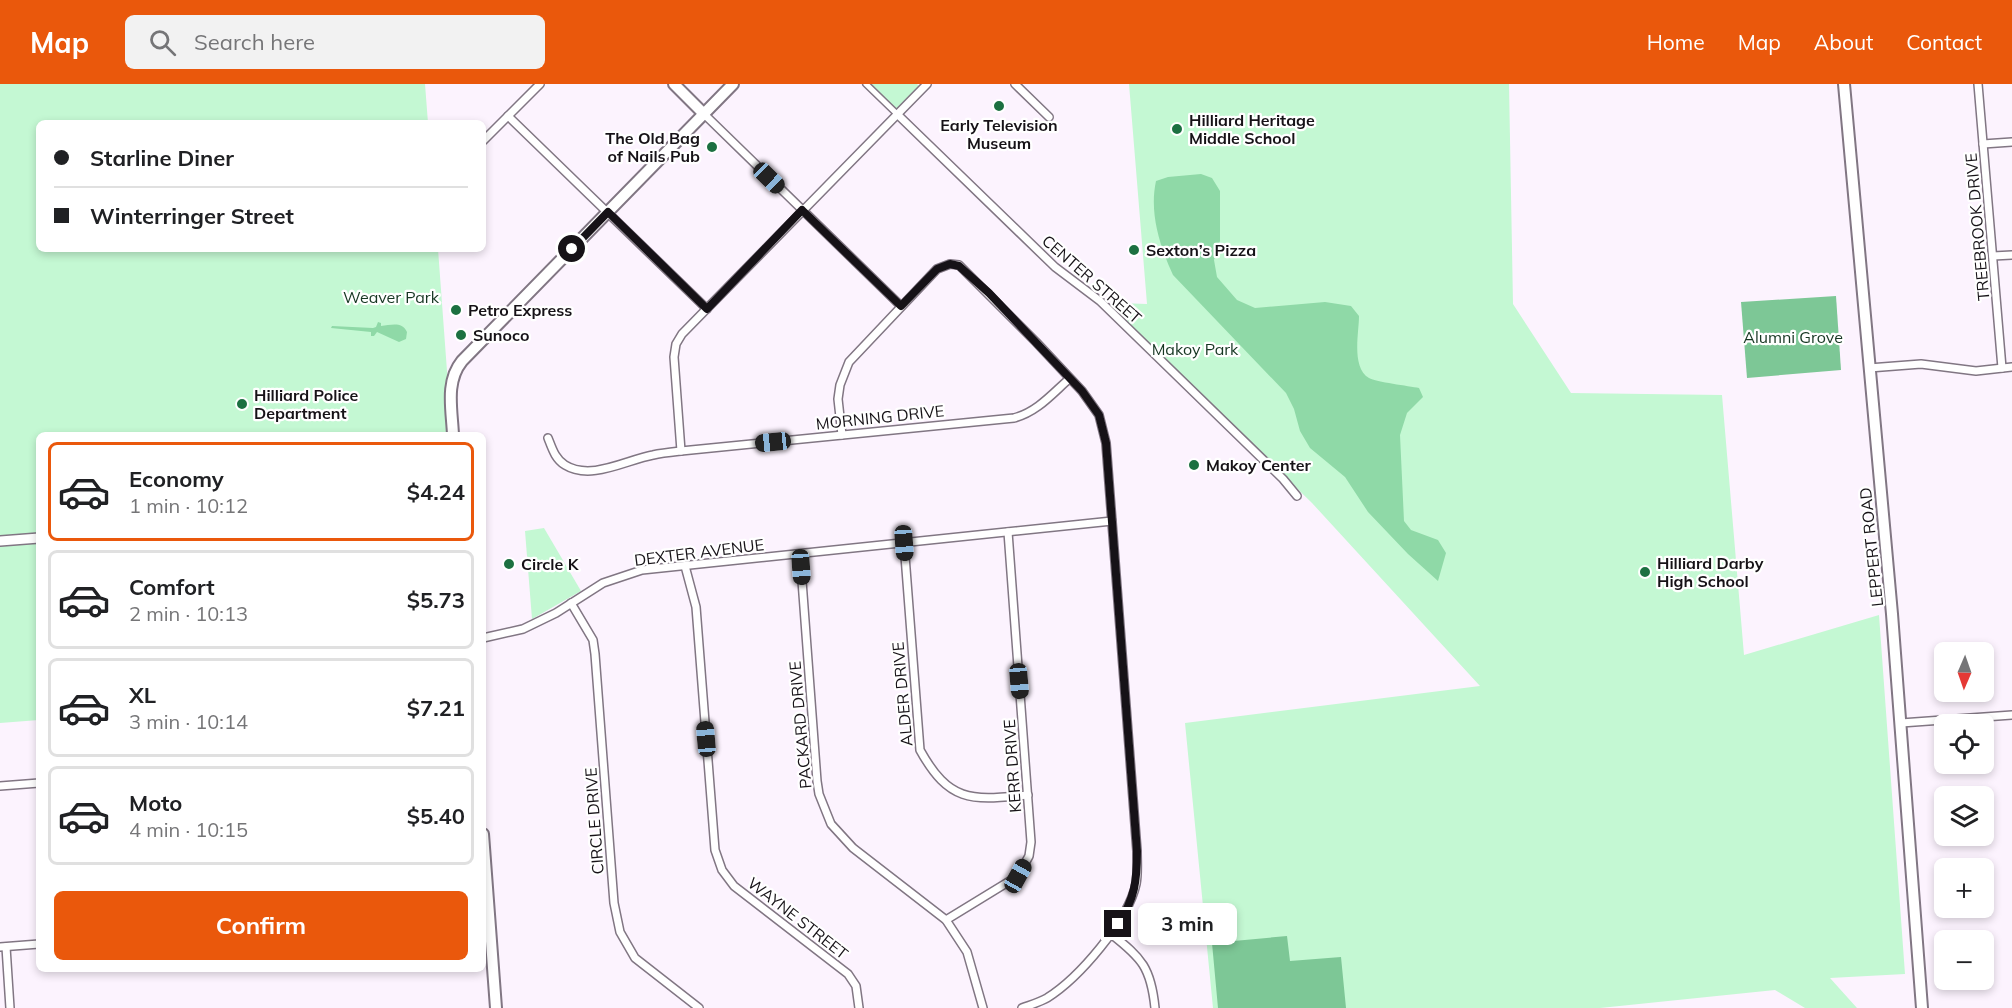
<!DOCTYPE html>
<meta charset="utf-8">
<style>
body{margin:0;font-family:Mulish,sans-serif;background:#f2f2f2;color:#202124;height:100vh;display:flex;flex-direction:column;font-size:22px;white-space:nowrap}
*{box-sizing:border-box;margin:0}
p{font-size:20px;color:#757577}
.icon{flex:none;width:33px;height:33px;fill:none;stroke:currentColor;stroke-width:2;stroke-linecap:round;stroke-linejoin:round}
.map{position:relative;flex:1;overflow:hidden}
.sheet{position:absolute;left:36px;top:348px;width:450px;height:540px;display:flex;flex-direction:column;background:#fff;border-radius:9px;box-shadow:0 3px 9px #0003}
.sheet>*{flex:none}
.hud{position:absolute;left:36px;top:36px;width:450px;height:132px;border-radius:9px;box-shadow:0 3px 9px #0003;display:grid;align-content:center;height:132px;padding:0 18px;background:#fff}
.needle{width:39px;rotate:182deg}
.controls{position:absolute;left:1934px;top:558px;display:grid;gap:12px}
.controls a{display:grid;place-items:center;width:60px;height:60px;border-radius:9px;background:#fff;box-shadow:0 3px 9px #0003;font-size:30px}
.end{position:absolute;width:27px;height:27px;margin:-14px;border:8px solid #161217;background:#fff;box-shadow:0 0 0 3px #fff}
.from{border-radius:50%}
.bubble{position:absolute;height:42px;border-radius:9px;background:#fff;box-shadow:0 3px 9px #0003;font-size:20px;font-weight:700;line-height:42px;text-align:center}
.car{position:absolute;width:18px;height:36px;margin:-18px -9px;border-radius:8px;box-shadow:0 0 4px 2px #0007;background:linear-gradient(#222 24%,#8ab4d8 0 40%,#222 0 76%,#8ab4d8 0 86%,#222 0)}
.hud b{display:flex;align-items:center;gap:21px;height:57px;font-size:22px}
.hud b+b{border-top:2px solid #e0e0e0}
.hud i{width:15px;height:15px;background:#202124}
ul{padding:10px 0 0;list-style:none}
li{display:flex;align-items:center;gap:18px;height:99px;margin:0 12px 9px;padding:0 6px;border:3px solid #e0e0e0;border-radius:9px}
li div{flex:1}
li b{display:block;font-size:22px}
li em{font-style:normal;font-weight:700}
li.selected{border-color:#ea580c}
li>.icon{width:54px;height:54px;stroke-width:1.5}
.cta{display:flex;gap:12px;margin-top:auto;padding:12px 18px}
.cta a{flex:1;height:69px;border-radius:9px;background:#ea580c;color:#fff;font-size:24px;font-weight:700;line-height:69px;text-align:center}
header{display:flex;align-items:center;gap:36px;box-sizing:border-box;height:84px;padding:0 30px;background:#ea580c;color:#fff}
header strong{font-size:28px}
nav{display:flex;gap:33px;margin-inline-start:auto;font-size:21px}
.search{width:420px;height:54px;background:#f2f2f2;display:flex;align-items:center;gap:15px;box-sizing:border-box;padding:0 21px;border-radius:9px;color:#757577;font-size:22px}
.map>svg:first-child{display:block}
.green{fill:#c4f8d3}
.forest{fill:#7dc796}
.water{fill:#8fd9a7}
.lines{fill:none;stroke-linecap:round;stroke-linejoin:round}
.pedestrian-casing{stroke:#817683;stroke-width:8}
.minor-casing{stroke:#817683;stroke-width:10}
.tertiary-casing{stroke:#817683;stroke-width:12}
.secondary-casing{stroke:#817683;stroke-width:14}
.primary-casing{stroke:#817683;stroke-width:14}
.pedestrian{stroke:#fff;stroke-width:5}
.minor{stroke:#fff;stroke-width:7}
.tertiary{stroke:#fff;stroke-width:9}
.secondary{stroke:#fff;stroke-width:10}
.primary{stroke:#fff;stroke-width:10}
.route{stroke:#161217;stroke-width:8}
.poi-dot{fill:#1c7041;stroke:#fff;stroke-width:2}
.labels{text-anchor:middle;stroke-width:4.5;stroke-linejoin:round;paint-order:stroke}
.poi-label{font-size:16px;font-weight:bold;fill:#161217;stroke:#fff;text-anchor:start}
.street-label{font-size:16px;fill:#161217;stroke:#fff}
.park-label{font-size:16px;fill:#163622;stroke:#fff}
</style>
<header>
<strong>Map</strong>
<div class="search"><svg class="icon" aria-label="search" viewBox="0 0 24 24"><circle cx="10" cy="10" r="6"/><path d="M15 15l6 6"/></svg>Search here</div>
<nav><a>Home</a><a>Map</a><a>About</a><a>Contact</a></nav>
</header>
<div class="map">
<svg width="2012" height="924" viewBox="0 0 2012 924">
<rect width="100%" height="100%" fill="#fcf3fe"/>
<!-- green -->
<g class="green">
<polygon points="0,0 425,0 428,39 39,39 39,165 438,165 447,287 450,307 453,351 39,351 39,636 0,639"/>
<polygon points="866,0 917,0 922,5 897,30"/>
<polygon points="1129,0 1509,0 1513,220 1571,309 1722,311 1744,571 1879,531 1905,890 1830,894 1857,924 1805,924 1775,906 1600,924 1213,924 1185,639 1480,602 1312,419 1129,240 1118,219 1147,220"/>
<polygon points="544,444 581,507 532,535 525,447"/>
</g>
<!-- forest -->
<g class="forest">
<polygon points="1836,212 1841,286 1747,294 1741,218"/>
<polygon points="1287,852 1290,877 1341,873 1346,924 1218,924 1212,859"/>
</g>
<!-- water -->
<g class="water">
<path d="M1201 90 1212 94 1220 107V157L1214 176 1217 193 1237 216 1255 224 1325 218 1351 222 1359 232C1359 249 1351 283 1369 294 1376 298 1409 302 1419 304L1423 313 1407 329 1400 351 1404 437 1411 446 1438 456 1446 469 1438 497 1408 470 1368 428 1345 393 1310 364 1300 347 1294 325 1286 309 1173 191C1160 163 1149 129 1156 97L1168 93Z"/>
<path d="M378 238 381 239V242C391 241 402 237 407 248L406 255 399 258 377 248 374 252H371V248L331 244 332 242 373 244 376 243Z"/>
</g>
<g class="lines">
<defs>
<polyline id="pedestrian" points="866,0 897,30"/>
<g id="minor">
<polyline points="1015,0 1049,33"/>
<polyline points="1978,0 2002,284"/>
<polyline points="704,30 901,222"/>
<polyline points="897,30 1055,183 1100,217 1283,395 1297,412"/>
<polyline points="508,32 707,225"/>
<polyline points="483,57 540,0"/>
<polyline points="1983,60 2012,58"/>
<polyline points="1993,172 2012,171"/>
<polyline points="1869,284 1921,280 1976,287 2012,283"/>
<path d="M842 351 838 315 840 301 849 278 937 185 950 180 959 181 1036 258 1082 307 1099 331 1106 359 1137 767C1137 778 1138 790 1136 800 1128 837 1079 894 1047 914 1040 918 1030 921 1022 924"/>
<path d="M548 354C552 364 555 375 565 381 591 397 626 376 653 371 662 369 672 368 681 367L1014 334C1037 328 1052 310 1069 295"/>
<polyline points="681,367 674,273 676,260 682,250 927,0"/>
<path d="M904 459 920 666C950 720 972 716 1028 711"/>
<polyline points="800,470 817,697 819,710 831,740 853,764 946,836 967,868 983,924"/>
<polyline points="685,482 696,523 715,766 722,786 734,802 848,890 856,902 859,924"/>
<polyline points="571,519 593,556 595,570 614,819 620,848 635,874 699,924"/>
<polyline points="483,554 523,545 556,529 603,499 642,486 1112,437"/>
<polyline points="1901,639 2012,631"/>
<polyline points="0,702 39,699"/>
<polyline points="946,836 1018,792 1029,772 1031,758 1008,448"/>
<path d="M1111 850C1142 874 1151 884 1155 924"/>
<polyline points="0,863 39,860"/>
<polyline points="6,863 10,924"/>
</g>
<polyline id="tertiary" points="0,457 39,454"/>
<g id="secondary">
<polyline points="674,0 704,30"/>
<polyline points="1844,0 1892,530 1922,924"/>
</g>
<g id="primary">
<path d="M453 351C452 326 445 298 462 277L733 0"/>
<polyline points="483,750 496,924"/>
</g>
</defs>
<!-- pedestrian casing -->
<use href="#pedestrian" class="pedestrian-casing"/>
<!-- minor casing -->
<use href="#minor" class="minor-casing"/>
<!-- tertiary casing -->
<use href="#tertiary" class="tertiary-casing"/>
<!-- secondary casing -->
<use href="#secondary" class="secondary-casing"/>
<!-- primary casing -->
<use href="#primary" class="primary-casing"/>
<!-- pedestrian -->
<use href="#pedestrian" class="pedestrian"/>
<!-- minor -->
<use href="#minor" class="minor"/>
<!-- tertiary -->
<use href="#tertiary" class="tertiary"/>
<!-- secondary -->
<use href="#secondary" class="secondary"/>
<!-- primary -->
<use href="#primary" class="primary"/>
</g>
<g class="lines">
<!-- route -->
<path class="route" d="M572 165 608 128 707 225 802 126 901 222 937 185 950 180 959 182 989 209 1082 307 1099 331 1106 359 1137 767C1137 796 1135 815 1118 840"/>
</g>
<!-- markers -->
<g class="poi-dot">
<circle cx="999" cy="22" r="6"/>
<circle cx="1177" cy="45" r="6"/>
<circle cx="712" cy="63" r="6"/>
<circle cx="1134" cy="166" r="6"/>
<circle cx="456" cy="226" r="6"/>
<circle cx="461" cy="251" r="6"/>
<circle cx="242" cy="320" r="6"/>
<circle cx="1194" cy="381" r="6"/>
<circle cx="509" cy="480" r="6"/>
<circle cx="1645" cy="488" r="6"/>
</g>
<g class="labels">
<!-- poi labels -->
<g class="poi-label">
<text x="1189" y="42">Hilliard Heritage<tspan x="1189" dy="18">Middle School</tspan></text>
<text x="999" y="47" text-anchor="middle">Early Television<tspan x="999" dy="18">Museum</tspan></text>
<text x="700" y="60" text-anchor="end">The Old Bag<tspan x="700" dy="18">of Nails Pub</tspan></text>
<text x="1146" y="172">Sexton’s Pizza</text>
<text x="468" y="232">Petro Express</text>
<text x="473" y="257">Sunoco</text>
<text x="254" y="317">Hilliard Police<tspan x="254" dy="18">Department</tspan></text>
<text x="1206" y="387">Makoy Center</text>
<text x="1657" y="485">Hilliard Darby<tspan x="1657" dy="18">High School</tspan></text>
<text x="521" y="486">Circle K</text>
</g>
<!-- street labels -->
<g class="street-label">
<text transform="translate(1977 143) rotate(-95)" y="6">TREEBROOK DRIVE</text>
<text transform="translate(1092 195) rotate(41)" y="6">CENTER STREET</text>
<text transform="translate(880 333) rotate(-6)" y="6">MORNING DRIVE</text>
<text transform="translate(1871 463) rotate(-96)" y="6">LEPPERT ROAD</text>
<text transform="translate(699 468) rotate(-7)" y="6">DEXTER AVENUE</text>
<text transform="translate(902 610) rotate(-95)" y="6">ALDER DRIVE</text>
<text transform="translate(800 641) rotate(-95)" y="6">PACKARD DRIVE</text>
<text transform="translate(1012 682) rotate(-94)" y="6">KERR DRIVE</text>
<text transform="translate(594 737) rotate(-94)" y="6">CIRCLE DRIVE</text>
<text transform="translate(798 834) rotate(38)" y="6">WAYNE STREET</text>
</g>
<!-- park labels -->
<g class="park-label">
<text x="391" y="219">Weaver Park</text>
<text x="1793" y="259">Alumni Grove</text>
<text x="1195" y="271">Makoy Park</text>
</g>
</g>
</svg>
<div class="controls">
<a><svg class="needle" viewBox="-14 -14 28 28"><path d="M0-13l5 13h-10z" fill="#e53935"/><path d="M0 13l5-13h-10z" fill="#757577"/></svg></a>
<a><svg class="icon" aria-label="locate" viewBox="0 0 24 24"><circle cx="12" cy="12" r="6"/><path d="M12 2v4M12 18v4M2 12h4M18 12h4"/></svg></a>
<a><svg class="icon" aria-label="layers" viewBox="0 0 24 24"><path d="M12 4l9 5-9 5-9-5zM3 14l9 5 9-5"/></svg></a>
<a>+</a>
<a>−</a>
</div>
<i class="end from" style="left:572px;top:165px"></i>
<i class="end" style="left:1118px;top:840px"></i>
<div class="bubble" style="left:1138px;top:819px;width:99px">3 min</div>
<i class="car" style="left:769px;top:94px;rotate:134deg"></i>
<i class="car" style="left:773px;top:358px;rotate:264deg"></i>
<i class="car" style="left:904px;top:459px;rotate:176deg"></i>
<i class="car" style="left:801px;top:483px;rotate:176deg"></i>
<i class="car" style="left:1019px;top:597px;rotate:175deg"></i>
<i class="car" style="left:706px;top:655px;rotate:355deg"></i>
<i class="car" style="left:1018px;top:792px;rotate:29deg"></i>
<div class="hud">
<b><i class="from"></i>Starline Diner</b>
<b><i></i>Winterringer Street</b>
</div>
<section class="sheet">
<ul>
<li class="selected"><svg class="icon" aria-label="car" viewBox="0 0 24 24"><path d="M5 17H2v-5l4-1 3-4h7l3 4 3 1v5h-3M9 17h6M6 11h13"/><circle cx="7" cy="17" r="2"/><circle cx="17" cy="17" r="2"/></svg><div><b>Economy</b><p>1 min · 10:12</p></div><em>$4.24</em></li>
<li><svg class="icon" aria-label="car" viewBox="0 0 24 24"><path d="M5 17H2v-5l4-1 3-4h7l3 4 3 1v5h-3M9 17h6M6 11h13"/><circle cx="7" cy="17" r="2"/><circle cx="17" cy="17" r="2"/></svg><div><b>Comfort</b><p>2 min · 10:13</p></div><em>$5.73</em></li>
<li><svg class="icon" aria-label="car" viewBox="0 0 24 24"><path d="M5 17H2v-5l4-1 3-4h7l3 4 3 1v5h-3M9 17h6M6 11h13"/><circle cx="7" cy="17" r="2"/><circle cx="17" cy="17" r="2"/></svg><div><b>XL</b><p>3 min · 10:14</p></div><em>$7.21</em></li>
<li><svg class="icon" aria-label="car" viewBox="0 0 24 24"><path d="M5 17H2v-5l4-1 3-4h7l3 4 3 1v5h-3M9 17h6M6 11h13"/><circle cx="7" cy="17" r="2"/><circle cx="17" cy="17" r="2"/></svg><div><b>Moto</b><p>4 min · 10:15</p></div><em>$5.40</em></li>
</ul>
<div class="cta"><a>Confirm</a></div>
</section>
</div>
